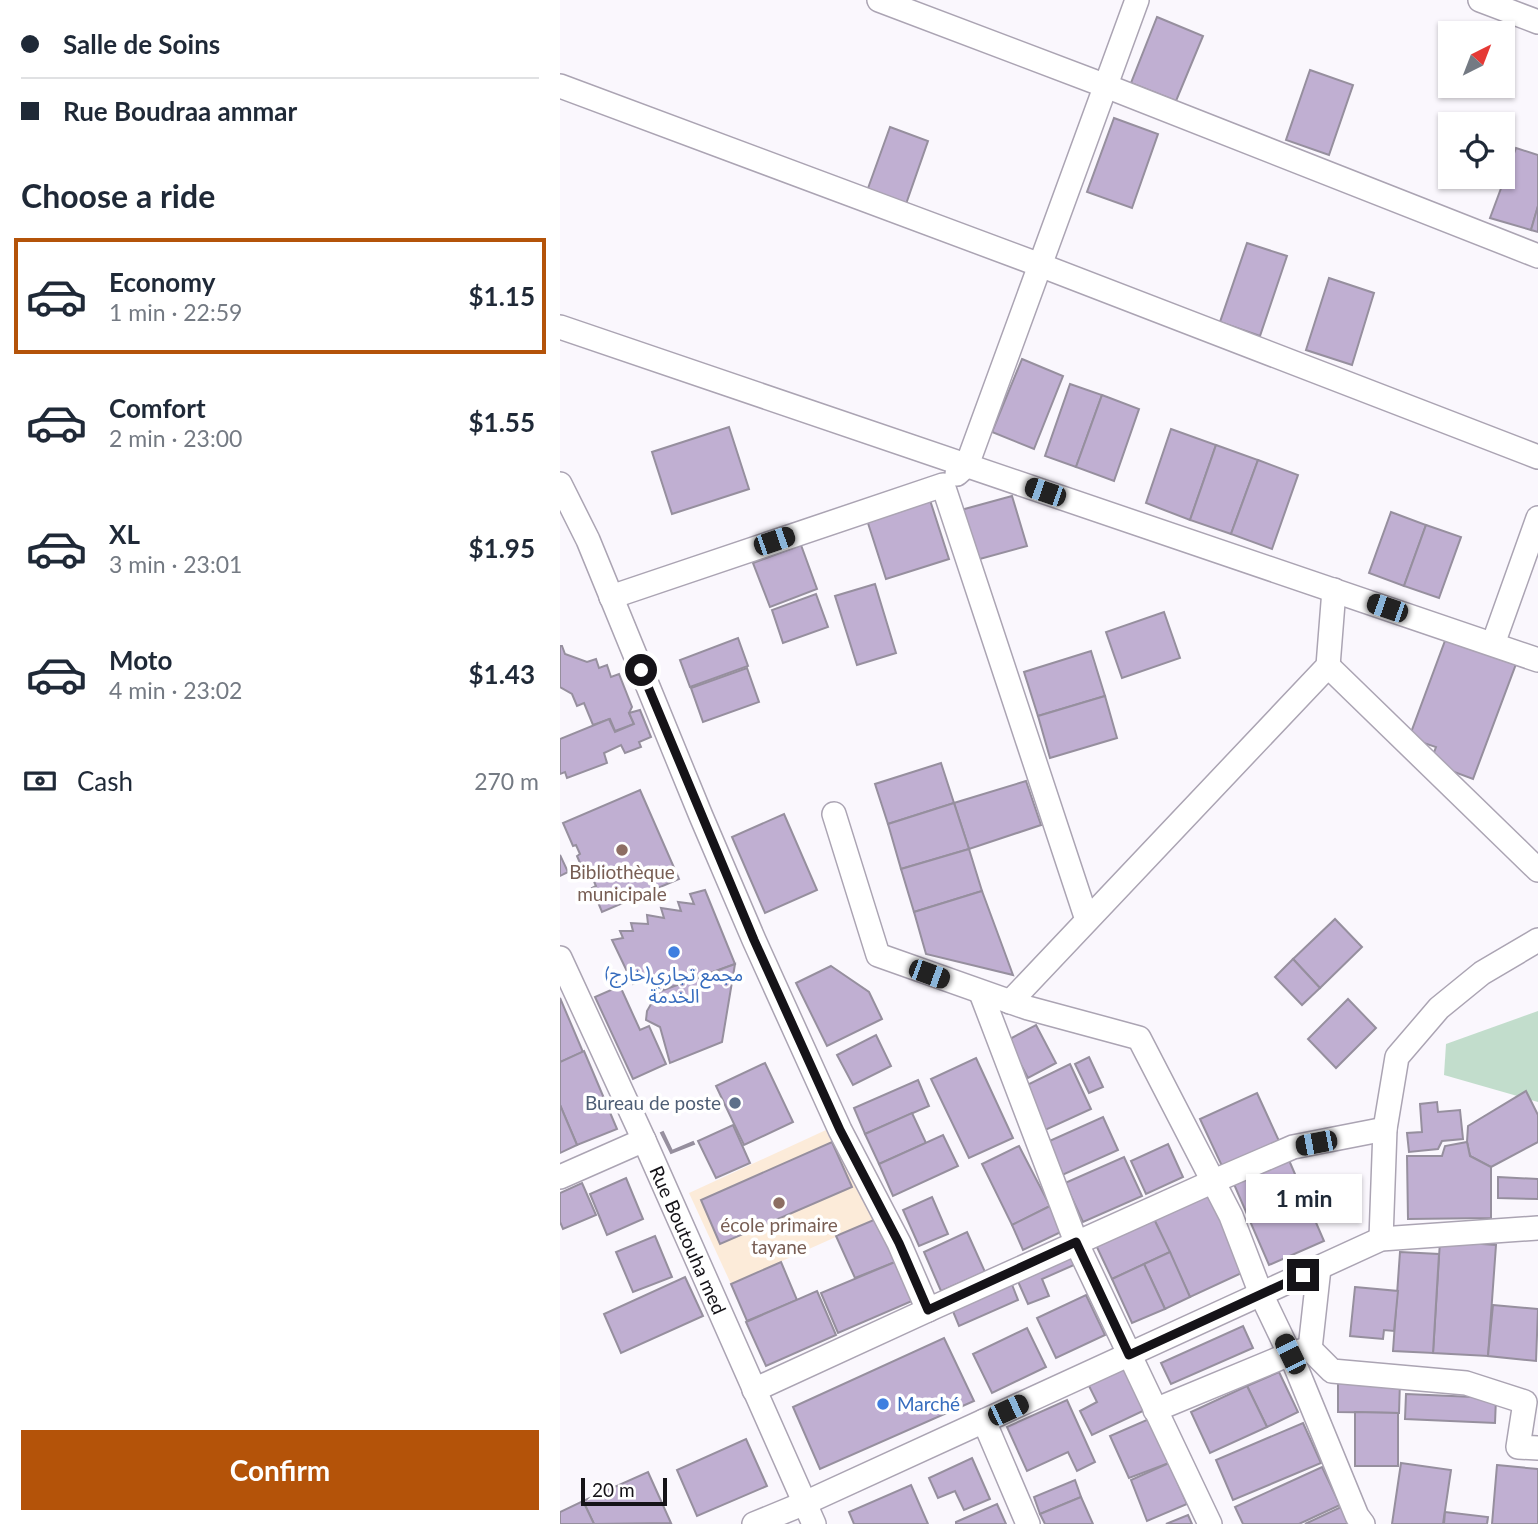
<!DOCTYPE html>
<meta charset="utf-8">
<style>
body{margin:0;font-family:Lato,"Noto Sans Arabic",sans-serif;background:#f6f6f7;color:#1f2937;height:100vh;display:flex;flex-direction:column;font-size:26px;white-space:nowrap}
*{box-sizing:border-box;margin:0}
p{font-size:23px;color:#747a83}
.icon{flex:none;width:38px;height:38px;fill:none;stroke:currentColor;stroke-width:2;stroke-linecap:round;stroke-linejoin:round}
.map{position:relative;flex:1;overflow:hidden}
.side{display:flex;flex-direction:column;background:#fff;width:560px}
.side>*{flex:none}
.banner{display:grid;align-content:center;height:154px;padding:0 21px;background:#fff}
.needle{width:46px;rotate:42deg}
.tools{position:absolute;left:878px;top:21px;display:grid;gap:14px}
.tools a{display:grid;place-items:center;width:77px;height:77px;border-radius:0px;background:#fff;box-shadow:0 2px 5px #0004;font-size:35px}
.scale{position:absolute;left:21px;bottom:18px;width:86px;box-sizing:border-box;padding-left:7px;border:4px solid #151318;border-top:0;font-size:19px;line-height:24px;white-space:nowrap;color:#151318;-webkit-text-stroke:5px #fff;paint-order:stroke}
.end{position:absolute;width:32px;height:32px;margin:-16px;border:9px solid #151318;background:#fff;box-shadow:0 0 0 4px #fff}
.from{border-radius:50%}
.bubble{position:absolute;height:49px;border-radius:0px;background:#fff;box-shadow:0 2px 5px #0004;font-size:23px;font-weight:700;line-height:49px;text-align:center}
.car{position:absolute;width:21px;height:42px;margin:-21px -10px;border-radius:9px;box-shadow:0 0 5px 2px #0007;background:linear-gradient(#222 24%,#8ab4d8 0 40%,#222 0 76%,#8ab4d8 0 86%,#222 0)}
.banner b{display:flex;align-items:center;gap:24px;height:66px;font-size:26px}
.banner b+b{border-top:2px solid #e0e1e3}
.banner i{width:18px;height:18px;background:#1f2937}
ul{padding:0;list-style:none}
li{display:flex;align-items:center;gap:21px;height:116px;margin:0 14px 10px;padding:0 7px;border:4px solid transparent;border-radius:0px}
li div{flex:1}
li b{display:block;font-size:26px}
li em{font-style:normal;font-weight:700}
li.selected{border-color:#b45309}
li>.icon{width:63px;height:63px;stroke-width:1.5}
h2{padding:0 21px;font-size:32px;line-height:84px}
.pay{display:flex;align-items:center;gap:18px;height:77px;padding:0 21px;font-size:26px}
.pay p{margin-inline-start:auto}
.action{display:flex;gap:14px;margin-top:auto;padding:14px 21px}
.action a{flex:1;height:80px;border-radius:0px;background:#b45309;color:#fff;font-size:28px;font-weight:700;line-height:80px;text-align:center}
main{display:flex;flex:1;min-height:0}
.map>svg:first-child{display:block}
.education{fill:#fcebd9}
.green{fill:#c2ddcc}
.building{fill:#c0afd2;stroke:#968f9e;stroke-width:2}
.lines{fill:none;stroke-linecap:round;stroke-linejoin:round}
.minor-casing{stroke:#aba4b3;stroke-width:26}
.minor{stroke:#fff;stroke-width:23}
.route{stroke:#151318;stroke-width:9}
.education-dot{fill:#8d6e63;stroke:#fff;stroke-width:2.5}
.shop-dot{fill:#3f7fe0;stroke:#fff;stroke-width:2.5}
.service-dot{fill:#5c6f8a;stroke:#fff;stroke-width:2.5}
.labels{text-anchor:middle;stroke-width:7;stroke-linejoin:round;paint-order:stroke}
.education-label{font-size:19px;fill:#785e54;stroke:#fff}
.shop-label{font-size:19px;fill:#366cbe;stroke:#fff}
.service-label{font-size:19px;fill:#4e5e75;stroke:#fff;text-anchor:end}
.street-label{font-size:19px;fill:#151318;stroke:#fff}
</style>
<main>
<section class="side">
<div class="banner">
<b><i class="from"></i>Salle de Soins</b>
<b><i></i>Rue Boudraa ammar</b>
</div>
<h2>Choose a ride</h2>
<ul>
<li class="selected"><svg class="icon" aria-label="car" viewBox="0 0 24 24"><path d="M5 17H2v-5l4-1 3-4h7l3 4 3 1v5h-3M9 17h6M6 11h13"/><circle cx="7" cy="17" r="2"/><circle cx="17" cy="17" r="2"/></svg><div><b>Economy</b><p>1 min · 22:59</p></div><em>$1.15</em></li>
<li><svg class="icon" aria-label="car" viewBox="0 0 24 24"><path d="M5 17H2v-5l4-1 3-4h7l3 4 3 1v5h-3M9 17h6M6 11h13"/><circle cx="7" cy="17" r="2"/><circle cx="17" cy="17" r="2"/></svg><div><b>Comfort</b><p>2 min · 23:00</p></div><em>$1.55</em></li>
<li><svg class="icon" aria-label="car" viewBox="0 0 24 24"><path d="M5 17H2v-5l4-1 3-4h7l3 4 3 1v5h-3M9 17h6M6 11h13"/><circle cx="7" cy="17" r="2"/><circle cx="17" cy="17" r="2"/></svg><div><b>XL</b><p>3 min · 23:01</p></div><em>$1.95</em></li>
<li><svg class="icon" aria-label="car" viewBox="0 0 24 24"><path d="M5 17H2v-5l4-1 3-4h7l3 4 3 1v5h-3M9 17h6M6 11h13"/><circle cx="7" cy="17" r="2"/><circle cx="17" cy="17" r="2"/></svg><div><b>Moto</b><p>4 min · 23:02</p></div><em>$1.43</em></li>
</ul>
<div class="pay"><svg class="icon" aria-label="cash" viewBox="0 0 24 24"><path d="M3 7h18v10H3z"/><circle cx="12" cy="12" r="2"/></svg>Cash<p>270 m</p></div>
<div class="action"><a>Confirm</a></div>
</section>
<div class="map">
<svg width="978" height="1524" viewBox="0 0 978 1524">
<rect width="100%" height="100%" fill="#faf7fd"/>
<!-- education -->
<polygon class="education" points="266,1130 309,1212 316,1219 171,1284 129,1193"/>
<!-- green -->
<polygon class="green" points="978,1011 978,1102 884,1075 886,1044"/>
<!-- building -->
<g class="building">
<polygon points="597,17 643,36 616,101 571,83"/>
<polygon points="750,70 793,85 769,155 726,140"/>
<polygon points="554,118 598,134 572,208 527,192"/>
<polygon points="330,127 368,141 346,204 307,191"/>
<polygon points="956,148 978,155 978,206 971,230 930,218"/>
<polygon points="978,206 978,232 971,230"/>
<polygon points="687,243 727,256 700,336 660,322"/>
<polygon points="769,278 814,293 792,365 746,350"/>
<polygon points="462,359 503,376 474,449 432,432"/>
<polygon points="510,384 542,395 516,467 485,456"/>
<polygon points="542,395 579,409 554,481 516,467"/>
<polygon points="169,427 189,489 112,514 92,452"/>
<polygon points="611,429 656,445 630,520 586,503"/>
<polygon points="656,445 698,460 671,534 630,520"/>
<polygon points="698,460 738,475 712,549 671,534"/>
<polygon points="452,496 467,546 416,560 401,510"/>
<polygon points="369,497 389,559 326,579 306,517"/>
<polygon points="831,512 866,525 844,586 809,573"/>
<polygon points="866,525 901,537 879,598 844,586"/>
<polygon points="241,545 257,589 210,607 193,563"/>
<polygon points="315,584 336,653 297,665 275,596"/>
<polygon points="256,594 268,627 223,643 212,610"/>
<polygon points="604,612 620,658 562,678 546,632"/>
<polygon points="178,638 188,666 130,687 120,660"/>
<polygon points="886,638 956,664 913,779 870,763 876,747 849,738"/>
<polygon points="0,646 2,646 5,654 27,662 36,659 39,668 47,665 51,677 59,674 72,707 69,713 74,724 55,731 50,719 33,725 24,703 17,706 12,694 0,687"/>
<polygon points="531,651 545,696 478,716 464,672"/>
<polygon points="187,668 199,702 143,722 131,688"/>
<polygon points="545,696 557,738 490,758 478,716"/>
<polygon points="80,710 91,737 79,742 81,747 65,753 61,745 44,753 47,763 7,778 5,772 0,774 0,739 49,719 55,732 74,724 69,713"/>
<polygon points="381,763 394,803 328,824 315,784"/>
<polygon points="466,781 481,825 409,849 394,803"/>
<polygon points="80,790 119,879 42,912 32,888 36,886 32,877 27,879 17,856 20,854 16,845 13,846 3,823"/>
<polygon points="394,803 409,849 341,869 328,824"/>
<polygon points="224,814 257,890 205,913 172,837"/>
<polygon points="409,849 422,891 354,912 341,869"/>
<polygon points="0,855 8,872 0,876"/>
<polygon points="145,890 175,964 98,992 90,977 73,984 52,940 63,938 60,931 73,931 71,923 88,924 87,915 104,918 101,908 121,911 118,902 134,904 130,894"/>
<polygon points="422,891 453,975 366,954 354,912"/>
<polygon points="775,919 802,947 760,988 733,959"/>
<polygon points="733,959 760,988 742,1005 715,977"/>
<polygon points="175,964 162,1042 110,1063 100,1027 86,1020 87,1011 98,992"/>
<polygon points="271,966 309,992 322,1019 267,1046 236,983"/>
<polygon points="60,986 80,1030 89,1026 106,1064 73,1079 35,997"/>
<polygon points="0,998 23,1052 0,1062"/>
<polygon points="788,999 816,1028 776,1068 748,1039"/>
<polygon points="476,1025 496,1063 468,1078 448,1040"/>
<polygon points="316,1035 331,1066 293,1085 277,1055"/>
<polygon points="24,1051 57,1129 17,1145 0,1105 0,1062"/>
<polygon points="529,1057 543,1087 529,1093 515,1064"/>
<polygon points="416,1058 453,1138 409,1158 371,1079"/>
<polygon points="205,1063 233,1122 184,1145 156,1086"/>
<polygon points="510,1064 531,1109 483,1131 463,1087"/>
<polygon points="358,1080 369,1106 305,1134 294,1108"/>
<polygon points="966,1091 978,1115 978,1142 931,1167 910,1156 907,1142 908,1126"/>
<polygon points="697,1093 719,1141 662,1166 640,1119"/>
<polygon points="877,1102 878,1112 900,1110 903,1139 882,1141 878,1149 849,1152 847,1133 862,1132 860,1104"/>
<polygon points="0,1105 17,1145 0,1153"/>
<polygon points="352,1113 366,1143 319,1164 305,1134"/>
<polygon points="543,1117 558,1150 500,1176 485,1143"/>
<polygon points="173,1125 190,1163 156,1178 138,1141"/>
<polygon points="103,1132 112,1151 133,1142 134,1144 111,1153 101,1133"/>
<polygon points="383,1135 398,1166 333,1196 319,1164"/>
<polygon points="272,1142 292,1187 160,1244 141,1200"/>
<polygon points="907,1142 910,1156 931,1167 931,1218 848,1219 847,1156 882,1156 885,1146"/>
<polygon points="608,1144 623,1177 586,1194 571,1161"/>
<polygon points="459,1146 490,1206 452,1225 422,1164"/>
<polygon points="725,1151 764,1241 709,1265 670,1175"/>
<polygon points="564,1157 582,1196 523,1222 505,1183"/>
<polygon points="938,1177 978,1179 978,1199 938,1198"/>
<polygon points="66,1178 83,1219 47,1235 30,1194"/>
<polygon points="22,1183 36,1215 3,1229 0,1222 0,1193"/>
<polygon points="649,1191 686,1271 630,1297 593,1217"/>
<polygon points="372,1197 388,1234 359,1246 343,1210"/>
<polygon points="490,1206 503,1231 463,1250 452,1225"/>
<polygon points="593,1217 610,1252 552,1279 535,1243"/>
<polygon points="316,1219 335,1262 295,1278 276,1236"/>
<polygon points="407,1232 425,1272 381,1291 364,1252"/>
<polygon points="95,1236 112,1277 73,1292 56,1252"/>
<polygon points="880,1241 936,1245 928,1356 873,1353"/>
<polygon points="610,1252 630,1297 605,1309 584,1264"/>
<polygon points="840,1252 879,1254 873,1353 833,1351"/>
<polygon points="510,1255 514,1265 482,1279 489,1296 468,1304 456,1277"/>
<polygon points="221,1262 237,1300 187,1321 171,1284"/>
<polygon points="335,1262 352,1301 278,1333 261,1293"/>
<polygon points="584,1264 605,1309 572,1323 552,1279"/>
<polygon points="125,1277 143,1316 61,1353 44,1314"/>
<polygon points="451,1282 458,1300 399,1326 392,1309"/>
<polygon points="795,1287 838,1291 834,1331 824,1330 823,1339 790,1336"/>
<polygon points="257,1291 276,1335 206,1366 186,1322"/>
<polygon points="526,1295 545,1335 496,1358 477,1318"/>
<polygon points="933,1305 978,1309 976,1361 928,1356"/>
<polygon points="683,1326 693,1348 611,1384 601,1363"/>
<polygon points="467,1328 486,1367 432,1393 413,1354"/>
<polygon points="384,1338 414,1401 260,1469 233,1407"/>
<polygon points="565,1366 585,1410 532,1435 520,1411 537,1402 528,1384"/>
<polygon points="719,1372 738,1412 707,1427 687,1386"/>
<polygon points="778,1379 840,1381 839,1413 778,1412"/>
<polygon points="687,1386 707,1427 650,1453 631,1412"/>
<polygon points="846,1394 936,1398 935,1423 845,1419"/>
<polygon points="507,1400 535,1462 517,1471 508,1452 467,1471 447,1427"/>
<polygon points="795,1412 838,1413 838,1466 795,1466"/>
<polygon points="589,1419 609,1463 569,1478 550,1436"/>
<polygon points="743,1423 761,1463 673,1500 656,1460"/>
<polygon points="186,1439 207,1486 137,1516 117,1470"/>
<polygon points="412,1458 430,1499 404,1510 395,1491 378,1498 369,1478"/>
<polygon points="609,1463 627,1504 587,1521 571,1480"/>
<polygon points="841,1463 891,1470 883,1524 832,1524"/>
<polygon points="937,1465 978,1469 978,1524 932,1524"/>
<polygon points="762,1467 780,1505 739,1524 683,1524 675,1507"/>
<polygon points="88,1472 111,1523 34,1524 23,1501"/>
<polygon points="515,1480 521,1497 480,1514 474,1497"/>
<polygon points="351,1485 368,1524 294,1524 289,1512"/>
<polygon points="521,1497 533,1524 485,1524 480,1514"/>
<polygon points="23,1501 34,1524 0,1524 0,1512"/>
<polygon points="437,1504 446,1524 396,1524 396,1522"/>
<polygon points="781,1507 789,1524 745,1524"/>
<polygon points="885,1512 928,1517 927,1524 884,1524"/>
<polygon points="628,1515 632,1524 606,1524"/>
</g>
<g class="lines">
<defs>
<g id="minor">
<polyline points="319,0 546,86 978,256"/>
<polyline points="920,0 978,22"/>
<polyline points="0,86 480,265 978,457"/>
<polyline points="0,327 978,660"/>
<polyline points="397,474 407,465 577,0"/>
<polyline points="0,484 28,540 141,816 194,940 280,1130 339,1243 368,1310 194,1390"/>
<polyline points="51,597 383,485 527,920"/>
<polyline points="933,644 978,518"/>
<polyline points="768,666 978,870"/>
<polyline points="274,814 318,955 468,1008 579,1038 671,1216 701,1294 735,1365 797,1516 803,1524"/>
<polyline points="0,958 84,1140 254,1524"/>
<polyline points="421,993 516,1242 650,1524"/>
<polyline points="450,1002 768,666 774,590"/>
<polyline points="0,1177 84,1140"/>
<polyline points="821,1239 825,1129 837,1057 879,1008 922,973 978,940"/>
<polyline points="368,1310 654,1181 733,1147 825,1129"/>
<polyline points="750,1349 772,1371 906,1383 965,1402 958,1447 978,1448"/>
<polyline points="750,1349 759,1268"/>
<polyline points="595,1410 730,1354 744,1350"/>
<polyline points="424,1421 468,1524"/>
<polyline points="194,1524 245,1503 821,1239 978,1228"/>
</g>
</defs>
<!-- minor casing -->
<use href="#minor" class="minor-casing"/>
<!-- minor -->
<use href="#minor" class="minor"/>
</g>
<g class="lines">
<!-- route -->
<polyline class="route" points="81,670 194,940 280,1130 339,1243 368,1310 516,1242 569,1355 743,1275"/>
</g>
<!-- markers -->
<g class="education-dot">
<circle cx="62" cy="850" r="7"/>
<circle cx="219" cy="1203" r="7"/>
</g>
<g class="shop-dot">
<circle cx="114" cy="952" r="7"/>
<circle cx="323" cy="1404" r="7"/>
</g>
<circle class="service-dot" cx="175" cy="1103" r="7"/>
<g class="labels">
<!-- education labels -->
<g class="education-label">
<text x="62" y="879">Bibliothèque<tspan x="62" dy="22">municipale</tspan></text>
<text x="219" y="1232">école primaire<tspan x="219" dy="22">tayane</tspan></text>
</g>
<!-- shop labels -->
<g class="shop-label">
<text x="114" y="981">(مجمع تجاري(خارج<tspan x="114" dy="22">الخدمة</tspan></text>
<text x="337" y="1411" text-anchor="start">Marché</text>
</g>
<!-- service labels -->
<g class="service-label">
<text x="161" y="1110">Bureau de poste</text>
</g>
<!-- street labels -->
<g class="street-label">
<text transform="translate(128 1240) rotate(66)" y="7">Rue Boutouha med</text>
</g>
</g>
</svg>
<div class="tools">
<a><svg class="needle" viewBox="-14 -14 28 28"><path d="M0-13l5 13h-10z" fill="#e53935"/><path d="M0 13l5-13h-10z" fill="#747a83"/></svg></a>
<a><svg class="icon" aria-label="locate" viewBox="0 0 24 24"><circle cx="12" cy="12" r="6"/><path d="M12 2v4M12 18v4M2 12h4M18 12h4"/></svg></a>
</div>
<div class="scale">20 m</div>
<i class="end from" style="left:81px;top:670px"></i>
<i class="end" style="left:743px;top:1275px"></i>
<div class="bubble" style="left:686px;top:1174px;width:116px">1 min</div>
<i class="car" style="left:485px;top:492px;rotate:289deg"></i>
<i class="car" style="left:214px;top:541px;rotate:71deg"></i>
<i class="car" style="left:827px;top:608px;rotate:289deg"></i>
<i class="car" style="left:369px;top:974px;rotate:110deg"></i>
<i class="car" style="left:756px;top:1143px;rotate:259deg"></i>
<i class="car" style="left:730px;top:1354px;rotate:334deg"></i>
<i class="car" style="left:448px;top:1410px;rotate:65deg"></i>
</div>
</main>
